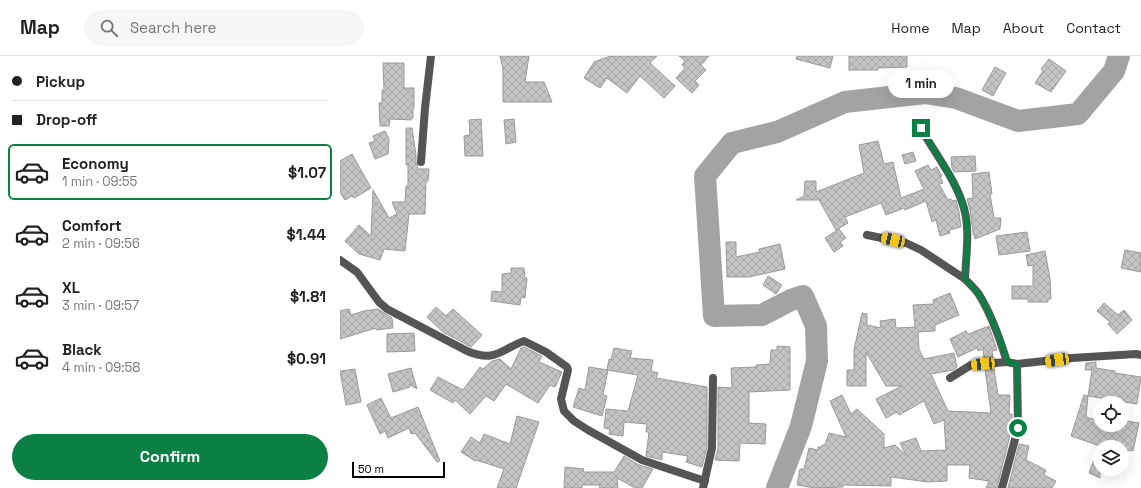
<!DOCTYPE html>
<meta charset="utf-8">
<style>
body{margin:0;font-family:"Space Grotesk",sans-serif;background:#f6f6f6;color:#222;height:100vh;display:flex;flex-direction:column;font-size:15px;white-space:nowrap}
*{box-sizing:border-box;margin:0}
p{font-size:13px;color:#767676}
.icon{flex:none;width:22px;height:22px;fill:none;stroke:currentColor;stroke-width:2;stroke-linecap:round;stroke-linejoin:round}
.map{position:relative;flex:1;overflow:hidden}
.side{display:flex;flex-direction:column;background:#fff;width:340px}
.side>*{flex:none}
.hud{display:grid;align-content:center;height:88px;padding:0 12px;background:#fff}
.buttons{position:absolute;left:753px;top:340px;display:grid;gap:8px}
.buttons a{display:grid;place-items:center;width:36px;height:36px;border-radius:50%;background:#fff;box-shadow:0 4px 16px #0002;font-size:20px}
.scale{position:absolute;left:12px;bottom:10px;width:93px;box-sizing:border-box;padding-left:4px;border:2px solid #000;border-top:0;font-size:11px;line-height:14px;white-space:nowrap;color:#000;-webkit-text-stroke:3px #fff;paint-order:stroke}
.end{position:absolute;width:18px;height:18px;margin:-9px;border:5px solid #0b8043;background:#fff;box-shadow:0 0 0 2px #fff}
.from{border-radius:50%}
.bubble{position:absolute;height:28px;border-radius:14px;background:#fff;box-shadow:0 4px 16px #0002;font-size:13px;font-weight:700;line-height:28px;text-align:center}
.car{position:absolute;width:12px;height:24px;margin:-12px -6px;border-radius:5px;box-shadow:0 0 3px 1px #0007;background:linear-gradient(#f5c518 24%,#345 0 40%,#f5c518 0 76%,#345 0 86%,#f5c518 0)}
.hud b{display:flex;align-items:center;gap:14px;height:38px;font-size:15px}
.hud b+b{border-top:1px solid #e0e0e0}
.hud i{width:10px;height:10px;background:#222}
ul{padding:0;list-style:none}
li{display:flex;align-items:center;gap:12px;height:56px;margin:0 8px 6px;padding:0 4px;border:2px solid transparent;border-radius:6px}
li div{flex:1}
li b{display:block;font-size:15px}
li em{font-style:normal;font-weight:700}
li.selected{border-color:#0b8043}
li>.icon{width:36px;height:36px;stroke-width:1.5}
.cta{display:flex;gap:8px;margin-top:auto;padding:8px 12px}
.cta a{flex:1;height:46px;border-radius:24px;background:#0b8043;color:#fff;font-size:16px;font-weight:700;line-height:46px;text-align:center}
header{display:flex;align-items:center;gap:24px;box-sizing:border-box;height:56px;padding:0 20px;background:#fff;border-bottom:1px solid #e0e0e0}
header strong{font-size:19px}
nav{display:flex;gap:22px;margin-inline-start:auto;font-size:14px}
.search{width:280px;height:36px;background:#f6f6f6;display:flex;align-items:center;gap:10px;box-sizing:border-box;padding:0 14px;border-radius:22px;color:#767676;font-size:15px}
main{display:flex;flex:1;min-height:0}
.map>svg:first-child{display:block}
.lines{fill:none;stroke-linecap:round;stroke-linejoin:round}
.river{stroke:#a3a3a3;stroke-width:22}
.building{fill:url(#building-cross-hatch);stroke:#999}
.minor{stroke:#555;stroke-width:8}
.route{stroke:#0b8043;stroke-width:5}
</style>
<header>
<strong>Map</strong>
<div class="search"><svg class="icon" aria-label="search" viewBox="0 0 24 24"><circle cx="10" cy="10" r="6"/><path d="M15 15l6 6"/></svg>Search here</div>
<nav><a>Home</a><a>Map</a><a>About</a><a>Contact</a></nav>
</header>
<main>
<section class="side">
<div class="hud">
<b><i class="from"></i>Pickup</b>
<b><i></i>Drop-off</b>
</div>
<ul>
<li class="selected"><svg class="icon" aria-label="car" viewBox="0 0 24 24"><path d="M5 17H2v-5l4-1 3-4h7l3 4 3 1v5h-3M9 17h6M6 11h13"/><circle cx="7" cy="17" r="2"/><circle cx="17" cy="17" r="2"/></svg><div><b>Economy</b><p>1 min · 09:55</p></div><em>$1.07</em></li>
<li><svg class="icon" aria-label="car" viewBox="0 0 24 24"><path d="M5 17H2v-5l4-1 3-4h7l3 4 3 1v5h-3M9 17h6M6 11h13"/><circle cx="7" cy="17" r="2"/><circle cx="17" cy="17" r="2"/></svg><div><b>Comfort</b><p>2 min · 09:56</p></div><em>$1.44</em></li>
<li><svg class="icon" aria-label="car" viewBox="0 0 24 24"><path d="M5 17H2v-5l4-1 3-4h7l3 4 3 1v5h-3M9 17h6M6 11h13"/><circle cx="7" cy="17" r="2"/><circle cx="17" cy="17" r="2"/></svg><div><b>XL</b><p>3 min · 09:57</p></div><em>$1.81</em></li>
<li><svg class="icon" aria-label="car" viewBox="0 0 24 24"><path d="M5 17H2v-5l4-1 3-4h7l3 4 3 1v5h-3M9 17h6M6 11h13"/><circle cx="7" cy="17" r="2"/><circle cx="17" cy="17" r="2"/></svg><div><b>Black</b><p>4 min · 09:58</p></div><em>$0.91</em></li>
</ul>
<div class="cta"><a>Confirm</a></div>
</section>
<div class="map">
<svg width="801" height="432" viewBox="0 0 801 432">
<defs>
<pattern id="building-cross-hatch" width="8" height="8" patternUnits="userSpaceOnUse"><rect width="8" height="8" fill="#c4c4c4"/><path d="M0 0l8 8M0 8l8-8" fill="none" stroke="#a7a7a7"/></pattern>
</defs>
<rect width="100%" height="100%" fill="#fff"/>
<g class="lines">
<!-- river -->
<polyline class="river" points="437,432 461,370 477,305 476,270 463,240 451,244 422,259 374,260 365,120 392,87 437,76 505,46 585,37 616,42 678,65 738,58 774,15 779,0"/>
</g>
<!-- building -->
<g class="building">
<polygon points="160,0 189,0 185,26 204,26 212,46 163,46 163,13"/>
<polygon points="270,0 317,0 310,7 335,30 324,42 300,20 287,37 267,22 260,32 244,22 254,6"/>
<polygon points="339,0 369,0 361,9 366,14 355,25 359,29 352,37 336,22 345,12 342,9 345,5"/>
<polygon points="457,0 493,0 490,12 456,3"/>
<polygon points="509,0 567,0 567,11 538,12 538,14 509,14"/>
<polygon points="709,3 726,15 711,36 695,27 703,15 701,13"/>
<polygon points="43,7 64,7 64,32 74,32 74,52 73,52 73,62 71,62 71,64 50,63 49,70 40,70 39,47 42,47 42,34 44,34"/>
<polygon points="655,11 666,17 653,40 642,34"/>
<polygon points="141,63 143,100 125,100 124,80 130,79 129,64"/>
<polygon points="174,63 176,86 166,88 164,64"/>
<polygon points="66,72 72,72 76,99 76,106 78,113 89,113 88,125 86,125 85,158 69,158 65,195 44,193 40,204 19,198 5,185 19,169 31,180 33,134 49,162 57,158 52,146 65,146 66,130 68,130 68,109 66,109"/>
<polygon points="45,75 49,83 48,98 35,103 29,87 35,85 33,80"/>
<polygon points="538,85 544,108 553,106 561,142 584,133 575,115 588,109 591,114 597,111 602,120 600,121 603,127 599,128 608,144 611,143 612,145 616,144 619,156 621,171 609,174 610,177 600,180 596,164 592,166 586,145 565,154 564,152 546,159 541,147 505,161 508,167 496,174 479,144 456,144 464,140 465,125 476,125 476,136 524,117 519,89"/>
<polygon points="573,96 576,105 565,108 562,99"/>
<polygon points="12,98 31,132 14,142 12,140 5,144 0,136 0,105"/>
<polygon points="635,100 636,115 614,116 612,112 611,101"/>
<polygon points="649,116 652,138 650,138 654,162 661,162 660,173 635,183 633,176 630,154 627,143 633,142 632,118"/>
<polygon points="499,173 506,182 500,186 503,190 494,196 485,182"/>
<polygon points="687,176 690,195 659,199 656,180"/>
<polygon points="386,186 396,186 396,201 420,196 419,193 440,188 445,213 409,221 387,221"/>
<polygon points="785,194 801,197 801,216 781,212"/>
<polygon points="705,195 710,223 711,243 708,243 708,246 688,246 688,243 672,243 672,230 693,230 693,209 688,210 686,199"/>
<polygon points="171,212 184,212 185,222 187,222 185,242 181,241 180,249 151,245 152,235 162,236 162,218 171,217"/>
<polygon points="428,220 442,229 436,238 423,229"/>
<polygon points="610,237 619,259 595,269 595,275 578,276 579,293 584,303 614,297 617,311 613,314 591,318 608,355 651,357 645,313 654,313 658,339 670,339 669,358 672,358 672,371 657,432 646,432 649,425 629,422 630,409 607,409 607,425 588,426 551,421 551,430 503,429 503,431 475,432 457,429 460,413 464,413 469,392 478,394 478,391 482,391 482,389 485,389 489,377 506,381 490,345 502,339 511,358 517,353 544,378 544,392 555,389 566,399 560,387 576,382 581,395 606,394 604,364 594,368 584,345 559,359 557,356 546,362 536,343 562,330 546,330 526,296 526,330 507,330 507,314 514,314 514,294 522,257 527,258 527,269 541,272 540,265 555,263 556,272 575,271 573,249 594,248 593,244"/>
<polygon points="764,247 778,259 784,254 792,264 777,278 768,268 770,266 757,255"/>
<polygon points="96,251 106,260 113,253 142,279 131,291 103,276 87,261"/>
<polygon points="9,253 11,259 24,255 38,253 52,262 53,272 36,274 36,272 0,283 0,255"/>
<polygon points="649,270 657,294 652,295 653,302 644,302 643,293 638,295 637,292 618,301 610,283 626,275 628,278"/>
<polygon points="74,277 75,295 47,296 47,278"/>
<polygon points="437,290 450,291 450,334 409,336 409,367 426,368 425,388 400,387 399,405 375,404 378,392 378,331 392,332 391,312 416,311 416,309 430,308 431,294 437,294"/>
<polygon points="184,291 202,300 199,306 222,316 215,331 210,329 198,347 166,328 154,345 146,340 130,358 115,344 113,347 90,334 98,321 123,334 140,311 143,313 152,305 160,303 171,313 181,292"/>
<polygon points="274,292 292,295 290,302 313,304 311,315 318,317 316,322 367,331 367,391 362,411 346,406 348,400 322,396 322,404 306,400 309,376 306,376 307,368 284,366 283,380 269,378 270,373 264,372 266,353 288,355 298,319 267,314 269,303 271,304"/>
<polygon points="756,306 756,312 775,315 775,317 801,321 797,348 748,340 752,314 745,314 746,307"/>
<polygon points="249,311 268,314 263,339 267,340 262,360 233,351 239,332 245,334"/>
<polygon points="71,312 77,333 69,328 70,331 53,336 48,318"/>
<polygon points="15,313 21,346 6,349 0,315"/>
<polygon points="744,339 748,340 746,361 756,364 760,364 760,369 782,369 782,364 799,367 793,395 782,393 782,391 773,391 760,388 760,390 731,380"/>
<polygon points="41,342 51,362 78,351 100,405 97,406 75,377 71,378 69,372 48,382 45,375 40,378 27,349"/>
<polygon points="177,360 199,366 176,432 157,432 164,413 136,404 135,405 121,396 131,381 140,387 144,378 170,388"/>
<polygon points="679,388 689,390 686,404 706,414 704,419 716,425 712,432 668,432"/>
<polygon points="759,390 760,390 760,422 749,417"/>
<polygon points="284,400 299,409 313,413 302,432 295,432 277,422 278,432 260,432 259,429 242,429 242,432 224,432 225,411 244,413 243,416 274,416"/>
</g>
<g class="lines">
<!-- minor -->
<g class="minor">
<path d="M581 73C594 95 614 122 622 146 631 170 626 198 625 223 629 227 634 232 638 237 651 257 660 283 667 306L677 308"/>
<polyline points="81,106 85,52 91,0"/>
<polyline points="527,179 566,187 581,194 625,223"/>
<path d="M0 204 17 216 39 246 47 253 127 295C155 307 160 294 184 285L206 296 227 311 228 314 221 343 224 355 234 365 248 374 302 404 365 425"/>
<polyline points="610,322 631,309 667,306"/>
<polyline points="363,432 372,392 373,322"/>
<polyline points="662,432 678,372 677,308 732,302 796,298 801,299"/>
</g>
</g>
<g class="lines">
<!-- route -->
<path class="route" d="M581 72C594 95 614 122 622 146 631 170 626 198 625 223 629 227 634 232 638 237 651 257 660 283 668 306L677 308 678 372"/>
</g>
</svg>
<div class="buttons">
<a><svg class="icon" aria-label="locate" viewBox="0 0 24 24"><circle cx="12" cy="12" r="6"/><path d="M12 2v4M12 18v4M2 12h4M18 12h4"/></svg></a>
<a><svg class="icon" aria-label="layers" viewBox="0 0 24 24"><path d="M12 4l9 5-9 5-9-5zM3 14l9 5 9-5"/></svg></a>
</div>
<div class="scale">50 m</div>
<i class="end from" style="left:678px;top:372px"></i>
<i class="end" style="left:581px;top:72px"></i>
<div class="bubble" style="left:548px;top:14px;width:66px">1 min</div>
<i class="car" style="left:553px;top:184px;rotate:283deg"></i>
<i class="car" style="left:717px;top:304px;rotate:262deg"></i>
<i class="car" style="left:643px;top:308px;rotate:265deg"></i>
</div>
</main>
